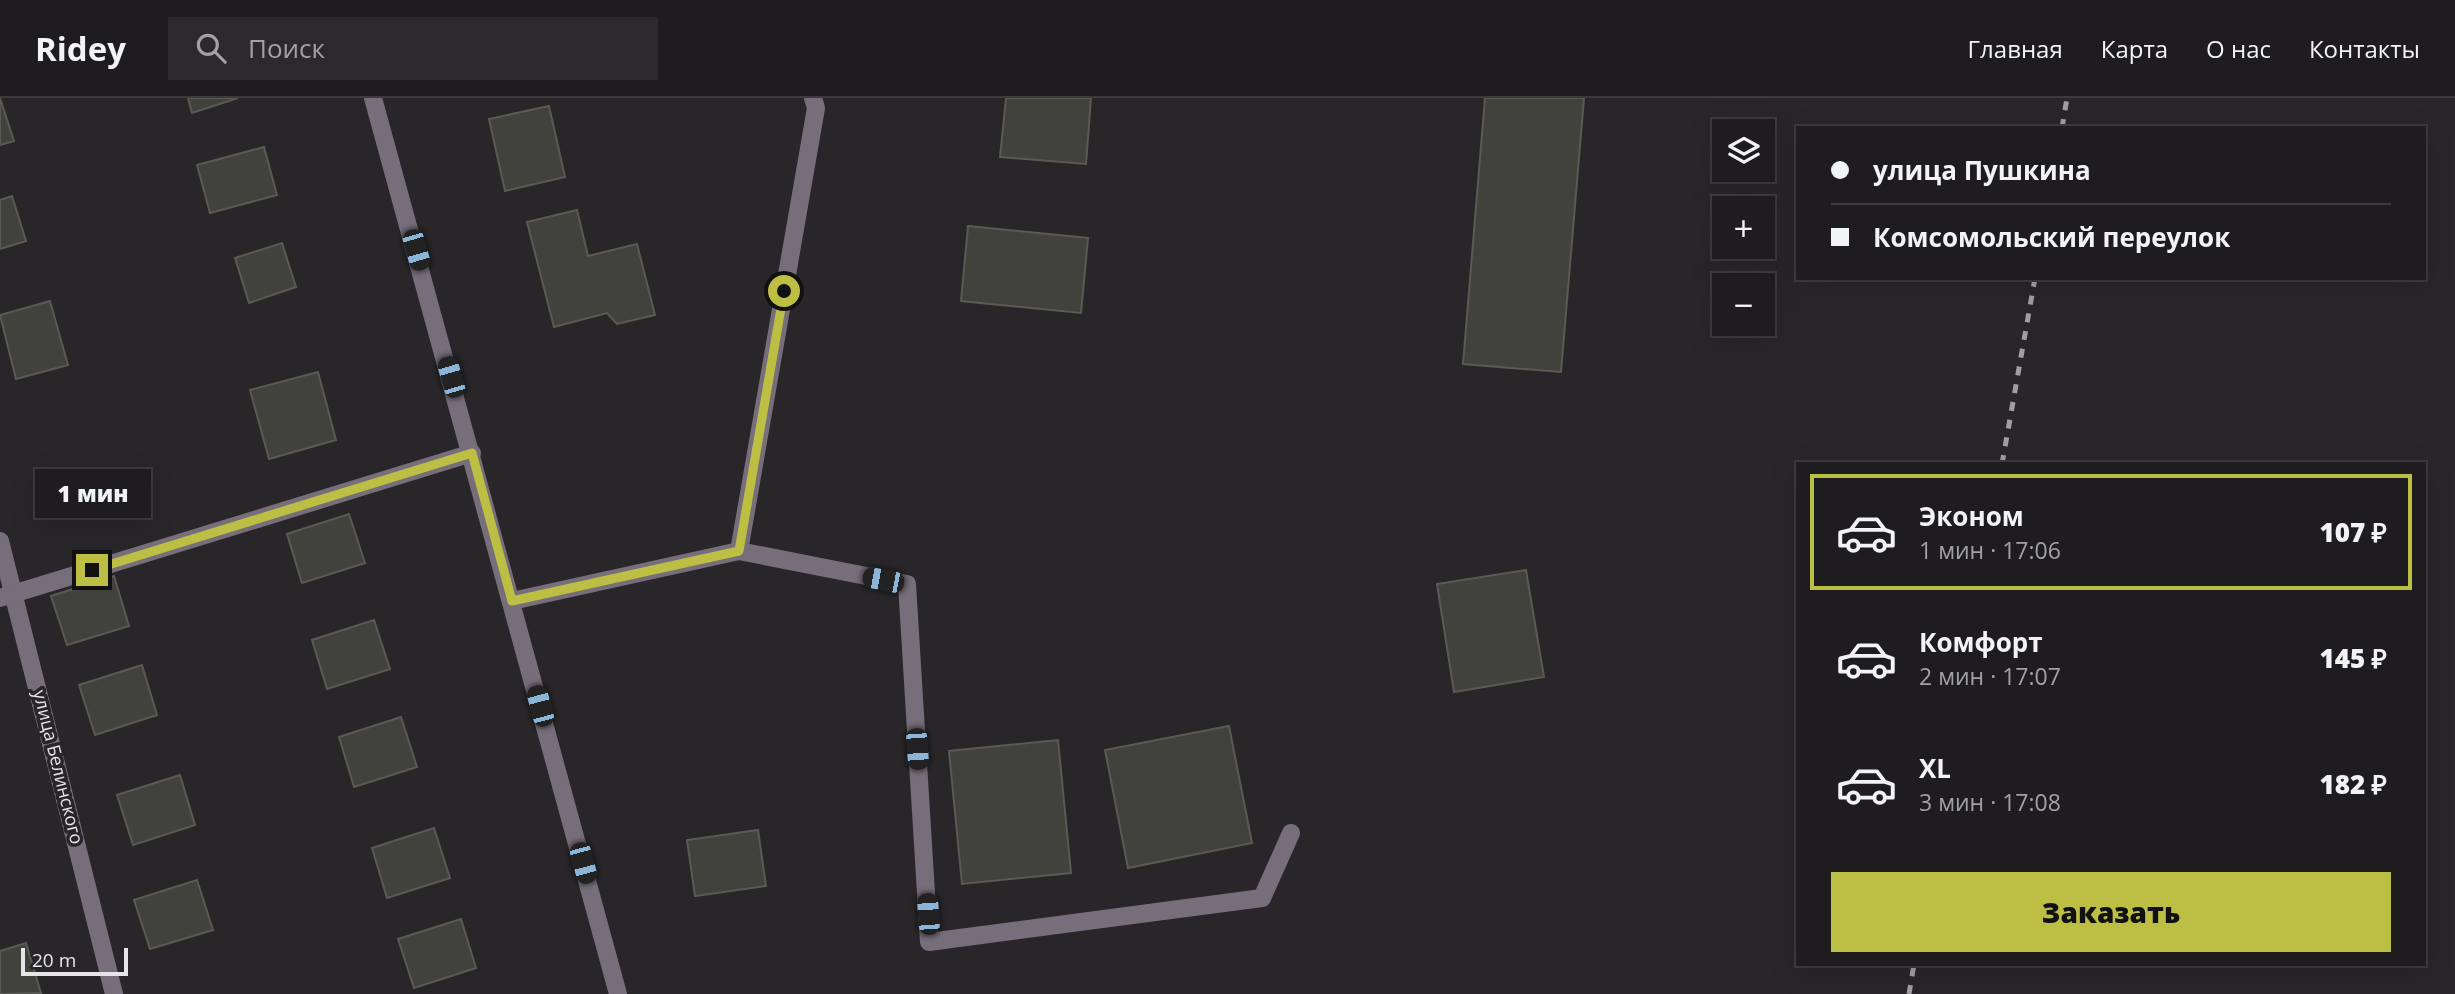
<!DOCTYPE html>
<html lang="ru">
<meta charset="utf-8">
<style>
body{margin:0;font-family:"Open Sans",sans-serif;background:#2b292c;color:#f1f3f6;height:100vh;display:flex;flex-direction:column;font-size:26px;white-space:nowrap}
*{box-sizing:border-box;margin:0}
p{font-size:23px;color:#a1a1a4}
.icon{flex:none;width:38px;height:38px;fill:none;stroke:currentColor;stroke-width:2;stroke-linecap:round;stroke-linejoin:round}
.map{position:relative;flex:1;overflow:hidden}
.details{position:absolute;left:1796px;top:364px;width:630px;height:504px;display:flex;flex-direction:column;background:#1e1c1f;border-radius:0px;box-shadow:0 7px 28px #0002,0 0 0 2px #3c3a3d}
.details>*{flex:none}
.guide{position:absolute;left:1796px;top:28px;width:630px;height:154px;border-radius:0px;box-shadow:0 7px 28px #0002,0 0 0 2px #3c3a3d;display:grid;align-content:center;height:154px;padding:0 35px;background:#1e1c1f}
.tools{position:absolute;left:1712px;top:21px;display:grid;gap:14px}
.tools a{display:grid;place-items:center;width:63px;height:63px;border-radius:0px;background:#1e1c1f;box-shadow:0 7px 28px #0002,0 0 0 2px #3c3a3d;font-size:35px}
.scale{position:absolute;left:21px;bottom:18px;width:107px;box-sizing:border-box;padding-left:7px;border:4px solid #e6e5e7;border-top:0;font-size:19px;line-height:24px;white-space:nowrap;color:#e6e5e7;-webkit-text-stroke:5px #282629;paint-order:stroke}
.end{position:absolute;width:32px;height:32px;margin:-16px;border:9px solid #bcbf44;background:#111;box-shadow:0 0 0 4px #111}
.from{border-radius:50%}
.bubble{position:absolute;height:49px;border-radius:0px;background:#1e1c1f;box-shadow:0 7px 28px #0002,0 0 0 2px #3c3a3d;font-size:23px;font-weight:800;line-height:49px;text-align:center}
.car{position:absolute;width:21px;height:42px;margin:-21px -10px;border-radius:9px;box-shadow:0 0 5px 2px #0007;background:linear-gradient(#222 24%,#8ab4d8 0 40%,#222 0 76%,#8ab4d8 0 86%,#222 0)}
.guide b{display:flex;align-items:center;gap:24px;height:66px;font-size:26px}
.guide b+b{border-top:2px solid #3c3a3d}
.guide i{width:18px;height:18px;background:#f1f3f6}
ul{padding:12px 0 0;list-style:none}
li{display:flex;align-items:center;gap:21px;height:116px;margin:0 14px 10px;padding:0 21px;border:4px solid transparent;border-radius:0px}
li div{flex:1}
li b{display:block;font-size:26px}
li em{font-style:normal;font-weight:800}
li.active{border-color:#bcbf44}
li>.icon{width:63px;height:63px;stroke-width:1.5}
.action{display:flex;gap:14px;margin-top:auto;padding:14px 35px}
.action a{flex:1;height:80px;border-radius:0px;background:#bcbf44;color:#111;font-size:28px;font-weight:800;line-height:80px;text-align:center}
header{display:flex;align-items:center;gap:42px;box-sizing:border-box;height:98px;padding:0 35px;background:#1e1c1f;border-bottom:2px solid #3c3a3d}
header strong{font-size:33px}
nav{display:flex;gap:38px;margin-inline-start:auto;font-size:24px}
.search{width:490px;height:63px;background:#2b292c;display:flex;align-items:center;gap:18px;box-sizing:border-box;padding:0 24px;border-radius:0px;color:#a1a1a4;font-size:26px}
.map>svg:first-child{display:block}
.building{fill:#42423d;stroke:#5a5a55;stroke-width:2}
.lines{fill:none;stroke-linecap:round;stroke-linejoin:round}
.minor{stroke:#776e7b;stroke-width:18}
.rail{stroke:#a09ea1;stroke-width:5;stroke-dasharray:9 9;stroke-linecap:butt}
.route{stroke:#bcbf44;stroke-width:9}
.labels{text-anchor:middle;stroke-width:7;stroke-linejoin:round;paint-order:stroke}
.street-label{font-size:18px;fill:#e6e5e7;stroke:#282629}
</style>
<header>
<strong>Ridey</strong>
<div class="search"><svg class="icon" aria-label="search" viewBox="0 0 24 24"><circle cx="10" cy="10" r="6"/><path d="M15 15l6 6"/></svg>Поиск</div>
<nav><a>Главная</a><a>Карта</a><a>О нас</a><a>Контакты</a></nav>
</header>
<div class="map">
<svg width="2455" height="896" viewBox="0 0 2455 896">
<rect width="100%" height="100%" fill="#282629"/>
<!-- building -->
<g class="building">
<polygon points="0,0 14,43 0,47"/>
<polygon points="188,0 238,0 192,15"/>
<polygon points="1006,0 1091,0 1086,66 1000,59"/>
<polygon points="1485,0 1584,0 1561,274 1463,266"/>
<polygon points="549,8 565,79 505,93 489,21"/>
<polygon points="264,49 277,97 210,115 197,67"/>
<polygon points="12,98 26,143 0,151 0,102"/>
<polygon points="577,112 588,158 637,146 655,217 617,226 607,215 554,229 527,124"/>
<polygon points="968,128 1088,140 1081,215 961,203"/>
<polygon points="282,145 296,189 249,205 235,160"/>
<polygon points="50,203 68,267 16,281 0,217"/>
<polygon points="318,274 336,342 269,361 250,292"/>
<polygon points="349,416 365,465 302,485 287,436"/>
<polygon points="1526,472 1544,579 1454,594 1437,486"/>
<polygon points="114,478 129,528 67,547 51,498"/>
<polygon points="374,522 390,571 327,591 312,542"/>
<polygon points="142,567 157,617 95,637 79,587"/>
<polygon points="401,619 417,669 354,689 339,639"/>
<polygon points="1229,628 1252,745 1128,770 1105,652"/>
<polygon points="1058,642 1071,775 962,786 949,653"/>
<polygon points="180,677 195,727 133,747 117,697"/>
<polygon points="434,730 450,780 387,800 372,750"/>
<polygon points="758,732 766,788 695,798 687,742"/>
<polygon points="197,782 213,832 150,851 134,802"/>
<polygon points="461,821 476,870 414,890 398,841"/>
<polygon points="26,845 41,895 0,896 0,853"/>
</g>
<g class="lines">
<!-- minor -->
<g class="minor">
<polyline points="373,0 618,896"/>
<polyline points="0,443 114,896"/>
<polyline points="739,453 816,10 813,0"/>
<polyline points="0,500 472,355"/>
<polyline points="512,503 739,453 907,486 929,844 1262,800 1291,735"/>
</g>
<!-- rail -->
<g class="rail">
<polyline points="2062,30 2067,0"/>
<polyline points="2002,366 2035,180"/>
<polyline points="1909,896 1914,866"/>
</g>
</g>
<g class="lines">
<!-- route -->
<polyline class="route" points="92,472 472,355 512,503 739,453 784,193"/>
</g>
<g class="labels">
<!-- street labels -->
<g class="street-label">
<text transform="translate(58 669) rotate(76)" y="6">улица Белинского</text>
</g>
</g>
</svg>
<div class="tools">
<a><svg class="icon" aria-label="layers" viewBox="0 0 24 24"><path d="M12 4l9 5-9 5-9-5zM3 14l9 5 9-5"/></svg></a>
<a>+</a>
<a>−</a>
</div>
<div class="scale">20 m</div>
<i class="end from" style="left:784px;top:193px"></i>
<i class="end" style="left:92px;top:472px"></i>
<div class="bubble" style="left:35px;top:371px;width:116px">1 мин</div>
<i class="car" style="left:416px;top:152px;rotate:164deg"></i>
<i class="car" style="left:451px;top:279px;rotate:344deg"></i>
<i class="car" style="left:883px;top:482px;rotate:281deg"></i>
<i class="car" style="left:540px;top:608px;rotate:345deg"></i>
<i class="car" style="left:917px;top:651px;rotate:176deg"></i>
<i class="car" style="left:583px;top:765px;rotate:165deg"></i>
<i class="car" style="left:928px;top:816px;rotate:356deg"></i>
<div class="guide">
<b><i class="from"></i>улица Пушкина</b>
<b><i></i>Комсомольский переулок</b>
</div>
<section class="details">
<ul>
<li class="active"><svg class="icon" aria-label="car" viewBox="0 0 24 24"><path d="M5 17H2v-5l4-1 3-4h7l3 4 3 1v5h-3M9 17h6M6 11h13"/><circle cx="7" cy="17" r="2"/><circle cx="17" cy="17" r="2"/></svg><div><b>Эконом</b><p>1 мин · 17:06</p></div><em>107 ₽</em></li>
<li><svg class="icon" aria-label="car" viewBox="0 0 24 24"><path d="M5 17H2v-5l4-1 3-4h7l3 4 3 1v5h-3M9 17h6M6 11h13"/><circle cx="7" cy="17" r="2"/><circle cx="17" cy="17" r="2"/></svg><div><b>Комфорт</b><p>2 мин · 17:07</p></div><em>145 ₽</em></li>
<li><svg class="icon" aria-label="car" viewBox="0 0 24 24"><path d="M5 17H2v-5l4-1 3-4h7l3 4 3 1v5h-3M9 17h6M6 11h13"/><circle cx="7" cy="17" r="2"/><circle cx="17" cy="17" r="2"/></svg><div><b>XL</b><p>3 мин · 17:08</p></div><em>182 ₽</em></li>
</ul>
<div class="action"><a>Заказать</a></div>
</section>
</div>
